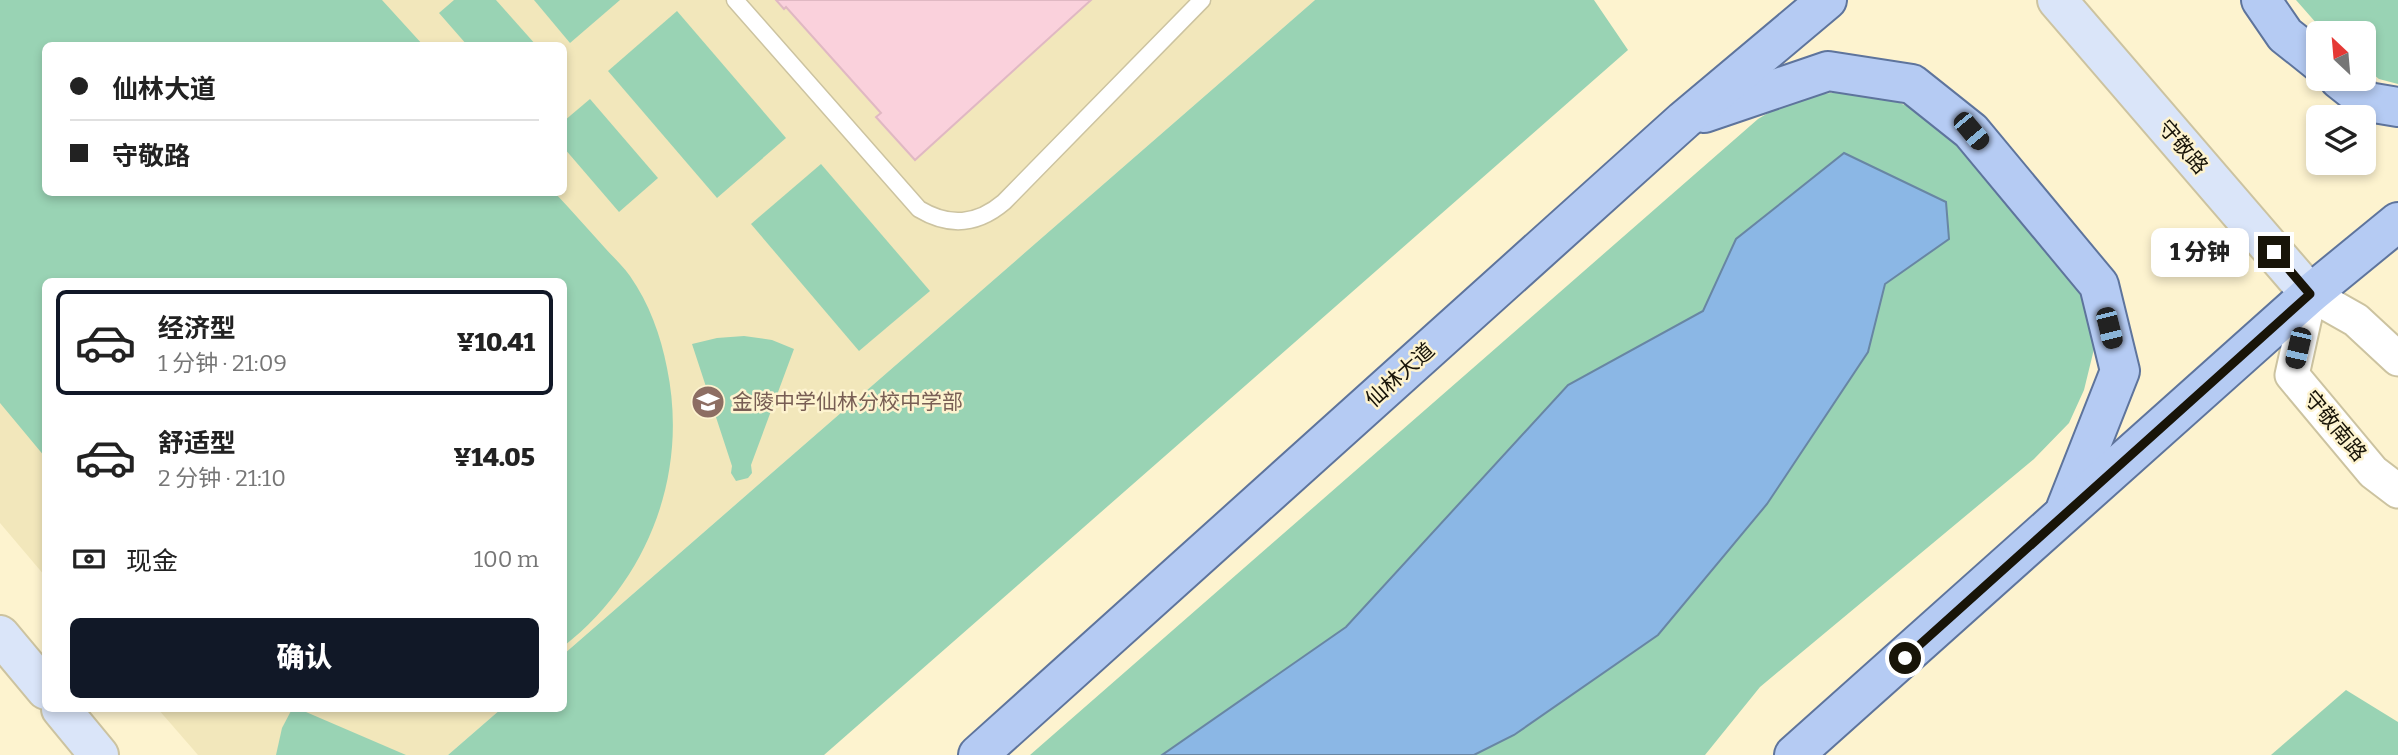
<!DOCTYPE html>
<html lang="zh">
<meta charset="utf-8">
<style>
body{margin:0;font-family:Bitter,"Noto Sans SC",serif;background:#f6f6f6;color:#222;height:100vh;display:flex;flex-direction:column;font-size:26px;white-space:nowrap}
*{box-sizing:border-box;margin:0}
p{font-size:23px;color:#767676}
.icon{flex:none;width:38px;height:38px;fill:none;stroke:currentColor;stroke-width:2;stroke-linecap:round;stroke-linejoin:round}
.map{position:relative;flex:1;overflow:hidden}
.drawer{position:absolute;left:42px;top:278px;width:525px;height:434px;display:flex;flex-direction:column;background:#fff;border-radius:10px;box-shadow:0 4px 10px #0003}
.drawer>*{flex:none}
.banner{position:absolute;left:42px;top:42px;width:525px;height:154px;border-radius:10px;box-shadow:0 4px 10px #0003;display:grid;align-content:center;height:154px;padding:0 28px;background:#fff}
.needle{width:46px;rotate:334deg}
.buttons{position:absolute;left:2306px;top:21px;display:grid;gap:14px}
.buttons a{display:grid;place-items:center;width:70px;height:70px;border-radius:10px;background:#fff;box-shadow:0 4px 10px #0003;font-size:35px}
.end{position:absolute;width:32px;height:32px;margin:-16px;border:9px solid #181408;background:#fff;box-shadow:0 0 0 4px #fff}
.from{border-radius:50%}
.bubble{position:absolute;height:49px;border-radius:10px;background:#fff;box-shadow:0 4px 10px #0003;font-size:23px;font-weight:800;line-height:49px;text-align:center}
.car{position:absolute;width:21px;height:42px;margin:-21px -10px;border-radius:9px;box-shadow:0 0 5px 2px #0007;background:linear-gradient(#222 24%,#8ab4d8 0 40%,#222 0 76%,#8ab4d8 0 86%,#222 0)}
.banner b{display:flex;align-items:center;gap:24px;height:66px;font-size:26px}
.banner b+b{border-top:2px solid #e0e0e0}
.banner i{width:18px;height:18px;background:#222}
ul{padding:12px 0 0;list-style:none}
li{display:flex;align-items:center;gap:21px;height:105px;margin:0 14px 10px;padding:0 14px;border:4px solid transparent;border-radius:10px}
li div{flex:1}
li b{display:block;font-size:26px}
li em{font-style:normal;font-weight:800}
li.selected{border-color:#111827}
li>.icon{width:63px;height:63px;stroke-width:1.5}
.pay{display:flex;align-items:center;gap:18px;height:77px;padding:0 28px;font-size:26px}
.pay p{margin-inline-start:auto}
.cta{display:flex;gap:14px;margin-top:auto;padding:14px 28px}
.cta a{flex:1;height:80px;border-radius:10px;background:#111827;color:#fff;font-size:28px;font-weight:800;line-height:80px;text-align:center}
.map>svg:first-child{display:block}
.built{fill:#f2e7bb;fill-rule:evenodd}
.green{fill:#99d3b4}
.water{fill:#8bb7e5;stroke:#6886a3;stroke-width:2}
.building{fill:#fad1dc;stroke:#e0b8c3;stroke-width:2}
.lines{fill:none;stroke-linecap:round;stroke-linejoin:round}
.lane-casing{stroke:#ccc3a0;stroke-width:19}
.street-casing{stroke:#ccc3a0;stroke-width:37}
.secondary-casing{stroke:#ccc3a0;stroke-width:42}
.primary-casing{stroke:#5e749c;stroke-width:42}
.lane{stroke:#fff;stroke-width:16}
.street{stroke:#fff;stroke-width:33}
.secondary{stroke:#dae5f9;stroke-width:38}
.primary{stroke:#b5cbf3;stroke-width:38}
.route{stroke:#181408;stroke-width:9}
.labels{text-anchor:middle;stroke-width:5;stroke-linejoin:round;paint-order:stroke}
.street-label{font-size:21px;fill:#181408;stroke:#fdf3cf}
.education-label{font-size:21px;fill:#785e54;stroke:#fdf3cf;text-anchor:start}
</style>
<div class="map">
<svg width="2398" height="755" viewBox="0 0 2398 755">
<rect width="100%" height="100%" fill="#fdf3cf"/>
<!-- built -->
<g class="built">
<path d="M0 0H1315L564 654V282H46L45 576 0 523ZM46 46H564V192H46Z"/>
<polygon points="158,709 501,709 448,755 198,755"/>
</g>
<!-- green -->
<g class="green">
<path d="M0 0H382L423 45 46 46V192L555 193C572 211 588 229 605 248 613 257 623 266 630 276 649 303 661 336 667 368 689 474 648 580 564 646V282H46L45 457 0 403Z"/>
<polygon points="454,0 496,0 536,45 467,45 439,13"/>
<polygon points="534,0 620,0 570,43"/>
<polygon points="1315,0 1594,0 1628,50 824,755 448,755 501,709 564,709 564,654"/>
<polygon points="2296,0 2398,0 2398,84 2379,79 2364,67 2364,33 2325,33"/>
<polygon points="677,11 786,138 717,198 608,71"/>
<polygon points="1840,92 1891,99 1931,117 2062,262 2087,306 2094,349 2084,390 2069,423 2034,459 1760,687 1705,755 1030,755 1758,119 1795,97"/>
<polygon points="590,99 658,178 619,212 564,148 564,121"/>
<polygon points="821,164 930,291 859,351 751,224"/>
<polygon points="744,336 772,340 794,349 751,465 752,473 748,478 736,481 731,473 732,466 692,344 717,338"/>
<polygon points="2346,690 2398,722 2398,755 2271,755"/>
<polygon points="292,709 299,709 406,755 276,755 282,728"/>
</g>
<!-- water -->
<polygon class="water" points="1844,153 1946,202 1949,239 1885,284 1868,352 1767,504 1658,635 1514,735 1474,755 1162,755 1346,627 1568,385 1703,311 1736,239"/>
<!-- building -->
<polygon class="building" points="776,0 1091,0 915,160 876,117 881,113 786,7 784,9"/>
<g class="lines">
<defs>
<path id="lane" d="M735 0 919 209C949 227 977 225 1004 202L1202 0"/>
<polyline id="street" points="2398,359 2356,320 2310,294 2292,375 2373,472 2398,491"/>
<g id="secondary">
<polyline points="2057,0 2310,294"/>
<polyline points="0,635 46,690"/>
<polyline points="61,709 99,755"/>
</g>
<g id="primary">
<polyline points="2261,0 2285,35 2319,62"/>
<polyline points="2339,79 2368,102 2398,107"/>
<polyline points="1704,113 1828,71 1912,84 1971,131 2099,285 2120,371 2066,508"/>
<polyline points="978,755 1684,120 1827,0"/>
<polyline points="1794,755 2310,294 2398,222"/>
</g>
</defs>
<!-- lane casing -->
<use href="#lane" class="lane-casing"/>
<!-- street casing -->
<use href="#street" class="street-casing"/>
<!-- secondary casing -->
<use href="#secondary" class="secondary-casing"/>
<!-- primary casing -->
<use href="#primary" class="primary-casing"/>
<!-- lane -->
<use href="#lane" class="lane"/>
<!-- street -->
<use href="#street" class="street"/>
<!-- secondary -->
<use href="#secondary" class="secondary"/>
<!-- primary -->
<use href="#primary" class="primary"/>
</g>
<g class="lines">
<!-- route -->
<polyline class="route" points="1905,658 2310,294 2274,252"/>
</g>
<!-- icons -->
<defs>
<symbol id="school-disc" viewBox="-11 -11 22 22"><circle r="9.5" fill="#8d6e63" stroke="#fdf3cf"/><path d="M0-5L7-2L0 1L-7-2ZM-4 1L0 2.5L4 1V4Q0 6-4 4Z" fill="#fff"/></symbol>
</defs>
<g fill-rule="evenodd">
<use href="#school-disc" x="689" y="383" width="38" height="38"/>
</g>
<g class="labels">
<!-- street labels -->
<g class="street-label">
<text transform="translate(2183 147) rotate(49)" y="7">守敬路</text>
<text transform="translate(1400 375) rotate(-42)" y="7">仙林大道</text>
<text transform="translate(2335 426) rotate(50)" y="7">守敬南路</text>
</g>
<!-- education labels -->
<g class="education-label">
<text x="732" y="409">金陵中学仙林分校中学部</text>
</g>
</g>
</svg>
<div class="buttons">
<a><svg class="needle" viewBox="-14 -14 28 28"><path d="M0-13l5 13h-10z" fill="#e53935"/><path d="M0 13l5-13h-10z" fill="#767676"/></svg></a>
<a><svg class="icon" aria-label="layers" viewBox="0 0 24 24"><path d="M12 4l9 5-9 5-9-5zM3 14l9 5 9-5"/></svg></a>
</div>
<i class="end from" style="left:1905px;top:658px"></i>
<i class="end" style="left:2274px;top:252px"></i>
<div class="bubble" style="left:2151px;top:228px;width:98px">1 分钟</div>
<i class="car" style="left:1971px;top:131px;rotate:140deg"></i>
<i class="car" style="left:2109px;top:328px;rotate:166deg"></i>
<i class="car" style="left:2298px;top:348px;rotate:193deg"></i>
<div class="banner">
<b><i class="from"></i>仙林大道</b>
<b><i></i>守敬路</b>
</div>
<section class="drawer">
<ul>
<li class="selected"><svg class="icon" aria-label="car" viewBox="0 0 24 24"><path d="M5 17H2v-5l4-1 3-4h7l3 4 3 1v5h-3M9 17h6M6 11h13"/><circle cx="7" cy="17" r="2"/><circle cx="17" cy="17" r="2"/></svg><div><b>经济型</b><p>1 分钟 · 21:09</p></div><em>¥10.41</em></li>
<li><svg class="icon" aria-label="car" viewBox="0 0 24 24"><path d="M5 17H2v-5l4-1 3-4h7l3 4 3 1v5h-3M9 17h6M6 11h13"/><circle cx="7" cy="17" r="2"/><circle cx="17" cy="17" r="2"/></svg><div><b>舒适型</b><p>2 分钟 · 21:10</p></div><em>¥14.05</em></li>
</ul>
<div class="pay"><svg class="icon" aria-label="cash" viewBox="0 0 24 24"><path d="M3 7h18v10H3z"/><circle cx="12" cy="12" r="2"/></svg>现金<p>100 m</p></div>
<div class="cta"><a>确认</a></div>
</section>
</div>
